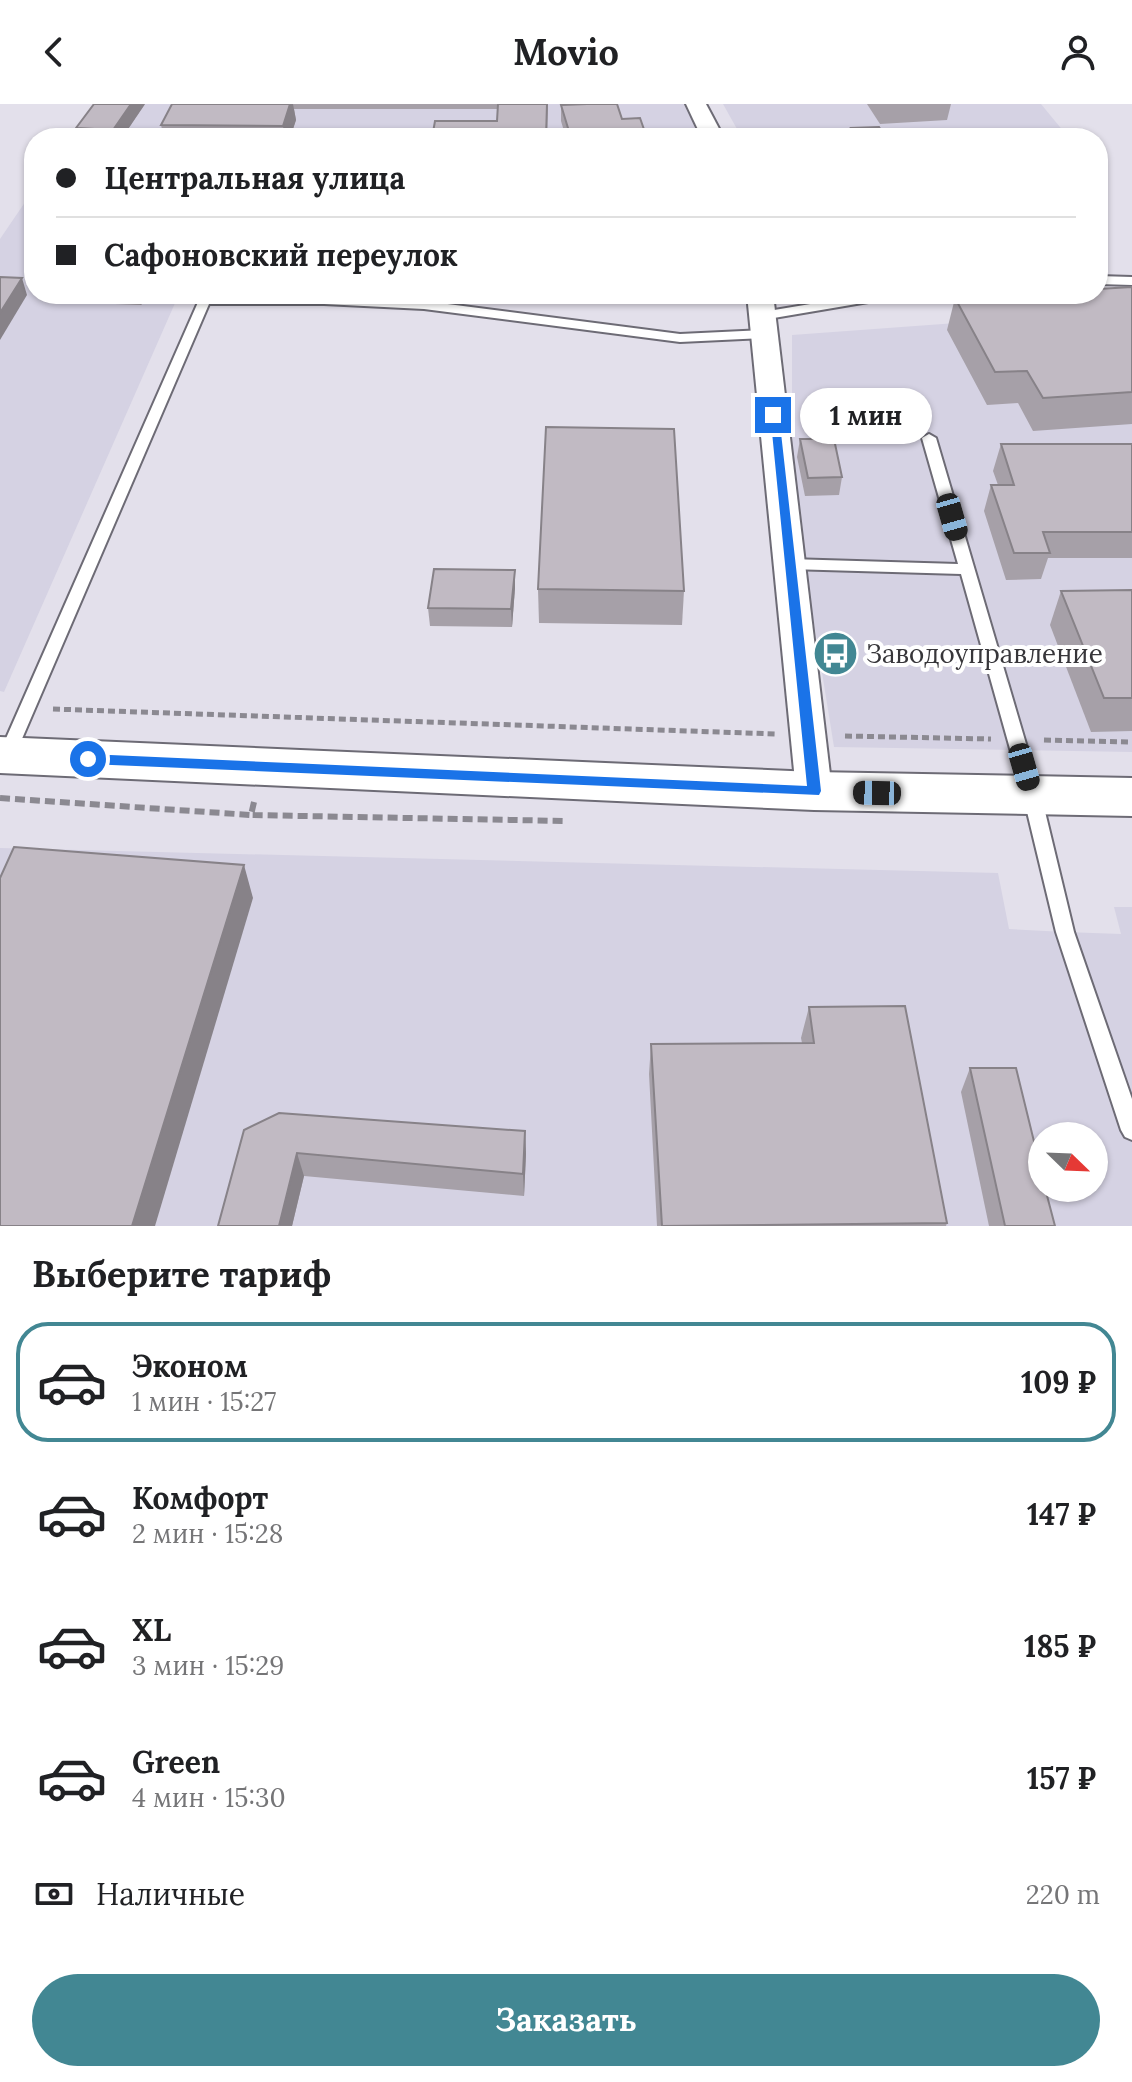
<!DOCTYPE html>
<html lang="ru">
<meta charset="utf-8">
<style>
body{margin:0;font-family:Lora,serif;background:#f2f2f2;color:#202124;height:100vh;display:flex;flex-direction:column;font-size:30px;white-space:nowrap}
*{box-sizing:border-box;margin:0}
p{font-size:26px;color:#757577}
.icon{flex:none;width:44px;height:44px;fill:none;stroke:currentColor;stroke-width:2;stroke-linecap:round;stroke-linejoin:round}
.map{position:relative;height:1122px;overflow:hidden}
.details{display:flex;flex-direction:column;background:#fff;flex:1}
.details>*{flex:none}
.banner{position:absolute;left:24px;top:24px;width:1084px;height:176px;border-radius:32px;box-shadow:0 2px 6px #0004;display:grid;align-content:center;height:176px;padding:0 32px;background:#fff}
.needle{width:52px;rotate:113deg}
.controls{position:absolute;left:1028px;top:1018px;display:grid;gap:16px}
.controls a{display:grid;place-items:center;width:80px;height:80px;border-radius:50%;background:#fff;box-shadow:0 2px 6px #0004;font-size:40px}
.end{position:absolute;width:36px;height:36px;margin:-18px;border:10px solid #1a73e8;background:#fff;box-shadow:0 0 0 4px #fff}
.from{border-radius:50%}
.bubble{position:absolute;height:56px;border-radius:28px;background:#fff;box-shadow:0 2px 6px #0004;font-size:26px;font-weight:700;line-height:56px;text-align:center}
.car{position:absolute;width:24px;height:48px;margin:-24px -12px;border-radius:10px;box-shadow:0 0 6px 2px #0007;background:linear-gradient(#222 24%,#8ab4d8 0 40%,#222 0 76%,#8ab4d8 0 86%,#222 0)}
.banner b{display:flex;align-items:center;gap:28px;height:76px;font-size:30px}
.banner b+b{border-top:2px solid #e0e0e0}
.banner i{width:20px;height:20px;background:#202124}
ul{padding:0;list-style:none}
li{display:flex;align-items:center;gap:24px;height:120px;margin:0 16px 12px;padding:0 16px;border:4px solid transparent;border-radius:32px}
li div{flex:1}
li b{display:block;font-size:30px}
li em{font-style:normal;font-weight:700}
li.on{border-color:#428793}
li>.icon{width:72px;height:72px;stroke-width:1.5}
h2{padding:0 32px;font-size:36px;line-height:96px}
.pay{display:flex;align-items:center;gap:20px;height:88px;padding:0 32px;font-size:30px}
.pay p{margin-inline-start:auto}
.cta{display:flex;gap:16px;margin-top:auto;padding:16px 32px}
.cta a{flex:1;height:92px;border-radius:48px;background:#428793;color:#fff;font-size:32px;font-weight:700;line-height:92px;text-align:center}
header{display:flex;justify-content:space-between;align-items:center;height:104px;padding:0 32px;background:#fff;font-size:36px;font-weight:700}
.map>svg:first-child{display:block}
.built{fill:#d5d2e3;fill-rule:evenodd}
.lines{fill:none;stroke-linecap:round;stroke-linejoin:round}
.lane-casing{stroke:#6d6b75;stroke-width:4}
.street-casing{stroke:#6d6b75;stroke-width:4}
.secondary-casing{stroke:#6d6b75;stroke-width:4}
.path-far1{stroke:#8b8991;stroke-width:5;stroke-dasharray:7 4;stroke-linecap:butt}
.path{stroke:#8b8991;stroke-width:6;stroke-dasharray:10 5;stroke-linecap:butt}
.lane{fill:#fff;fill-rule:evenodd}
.street{fill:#fff;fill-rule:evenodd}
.secondary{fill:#fff;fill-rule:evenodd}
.wall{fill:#a6a0a8}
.shaded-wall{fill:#878288}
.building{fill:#c1bac3;stroke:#878288;stroke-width:2}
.route{fill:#1a73e8}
.labels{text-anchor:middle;stroke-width:8;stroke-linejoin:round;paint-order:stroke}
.poi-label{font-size:26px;fill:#37363a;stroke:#fff;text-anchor:start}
</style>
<header><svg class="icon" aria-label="back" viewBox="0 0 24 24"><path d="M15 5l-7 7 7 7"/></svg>Movio<svg class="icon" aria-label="person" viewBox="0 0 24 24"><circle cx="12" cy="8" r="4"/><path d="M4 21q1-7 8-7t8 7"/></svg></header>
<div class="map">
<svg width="1132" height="1122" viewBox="0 0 1132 1122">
<rect width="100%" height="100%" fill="#e3e0eb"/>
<!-- built -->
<g class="built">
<polygon points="93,0 686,0 699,34 70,34"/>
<polygon points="723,0 1041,0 1069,34 742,34"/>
<polygon points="34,85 34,190 179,190 4,588 0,587 0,135"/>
<polygon points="1132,206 1132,648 834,643 804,457 792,340 792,231"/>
<path d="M0 744 998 769 1009 825 1065 828 1121 830 1114 803H1132V1122H0ZM1042 1032H1094V1084H1042Z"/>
</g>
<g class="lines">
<defs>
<g id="lane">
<polygon points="1098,172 1132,173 1132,181 1098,180"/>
<polygon points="871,190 898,190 892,194 762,216 756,212 762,208"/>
<polygon points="205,192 324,192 424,197 680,230 764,226 770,230 764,234 680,238 424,205 324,200 209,200 15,651 13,656 1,656 0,648 199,196"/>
<polygon points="929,330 936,334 1041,691 1074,828 1132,995 1132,1036 1125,1033 1121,1026 1056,828 1023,691 961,470 789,465 782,460 789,455 958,460 922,334"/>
</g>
<g id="street">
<polygon points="686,0 706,0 724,34 702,34"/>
<polygon points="747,190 773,190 832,687 827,697 814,701 801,697 796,687"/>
</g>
<polygon id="secondary" points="0,633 814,668 1132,674 1132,712 814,706 0,669"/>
</defs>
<!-- lane casing -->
<use href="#lane" class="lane-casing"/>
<!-- street casing -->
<use href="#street" class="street-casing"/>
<!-- secondary casing -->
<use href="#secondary" class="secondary-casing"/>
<!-- path-far1 -->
<g class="path-far1">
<polyline points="53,605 775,630"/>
<polyline points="845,632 991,635"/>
<polyline points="1044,636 1132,638"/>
</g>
<!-- path -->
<g class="path">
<polyline points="0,694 251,711"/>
<polyline points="254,698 251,711 567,717"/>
</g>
<!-- lane -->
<use href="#lane" class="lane"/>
<!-- street -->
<use href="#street" class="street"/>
<!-- secondary -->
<use href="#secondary" class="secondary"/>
</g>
<!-- wall -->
<g class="wall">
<polygon points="145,0 122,34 78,34 76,24"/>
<polygon points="172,0 548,0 547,34 497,17 498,5 294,5 296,16 290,34 164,34 161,21"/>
<polygon points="867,0 951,0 947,16 880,20"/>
<polygon points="561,1 622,15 647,34 566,34 561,17"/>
<polygon points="851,24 886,34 850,34"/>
<polygon points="1132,183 1132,320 1033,327 1018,299 987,301 947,226 955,194"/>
<polygon points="62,190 147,190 141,201 64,198"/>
<polygon points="800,335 842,373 839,391 805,392 797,353"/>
<polygon points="1001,340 1132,340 1132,454 1048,454 1041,475 1006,476 984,407 991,381 998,381 993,367"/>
<polygon points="515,466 515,484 512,523 430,522 428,504"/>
<polygon points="538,485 684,487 682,521 539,519"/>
<polygon points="1132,486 1132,627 1091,628 1050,521 1061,487"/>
<polygon points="809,903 947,1119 946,1122 657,1122 649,970 651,940 802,939 801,934"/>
<polygon points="970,964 1055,1122 989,1122 961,988"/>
<polygon points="244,1026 525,1027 526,1050 524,1092 304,1072 292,1122 218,1122"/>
</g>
<!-- shaded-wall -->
<g class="shaded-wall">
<polygon points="131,0 145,0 122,34 115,34 113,26"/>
<polygon points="290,0 293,0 296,16 290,34 285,34 283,22"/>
<polygon points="22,174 27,191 0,236 0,209"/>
<polygon points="138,190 147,190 141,201"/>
<polygon points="515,466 515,484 512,523 511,505"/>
<polygon points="244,761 253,794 155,1122 132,1122"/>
<polygon points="525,1027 526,1050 524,1092 523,1070"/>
<polygon points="297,1049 304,1072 292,1122 279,1122"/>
</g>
<!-- building -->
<g class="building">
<polygon points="94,0 131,0 113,26 76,24"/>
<polygon points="172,0 290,0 283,22 161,21"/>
<polygon points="498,0 547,0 546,34 432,34 435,17 497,17"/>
<polygon points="587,0 617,0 622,15 640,14 647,34 571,34 561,1"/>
<polygon points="879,23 886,34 857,34 851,24"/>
<polygon points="0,173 22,174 0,209"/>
<polygon points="1132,183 1132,288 1043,294 1027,267 995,268 955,194 1016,190 1098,190 1098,185"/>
<polygon points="546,323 674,325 684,487 538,485"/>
<polygon points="800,335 834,335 842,373 808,374"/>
<polygon points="1001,340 1132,340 1132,428 1043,428 1050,449 1014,449 991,381 1014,381"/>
<polygon points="434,465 515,466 511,505 428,504"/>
<polygon points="1132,486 1132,594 1104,594 1061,487"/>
<polygon points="14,743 244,761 132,1122 0,1122 0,774"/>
<polygon points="905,902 947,1119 662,1122 651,940 814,939 809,903"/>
<polygon points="970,964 1016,964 1042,1070 1042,1084 1045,1084 1055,1122 1005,1122"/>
<polygon points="279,1009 525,1027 523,1070 297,1049 279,1122 218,1122 244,1026"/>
</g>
<!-- route -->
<polygon class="route" points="770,308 779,311 821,687 819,691 88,660 81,655 88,650 807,682"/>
<!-- icons -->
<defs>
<symbol id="bus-disc" viewBox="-11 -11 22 22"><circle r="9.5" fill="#428793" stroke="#fff"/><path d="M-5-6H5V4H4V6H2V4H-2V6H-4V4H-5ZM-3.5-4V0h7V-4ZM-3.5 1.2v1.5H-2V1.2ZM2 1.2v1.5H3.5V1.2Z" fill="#fff"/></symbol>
</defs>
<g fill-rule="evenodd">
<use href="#bus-disc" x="810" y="524" width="51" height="51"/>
</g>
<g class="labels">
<!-- poi labels -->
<g class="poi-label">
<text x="866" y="559">Заводоуправление</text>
</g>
</g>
</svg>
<div class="controls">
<a><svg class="needle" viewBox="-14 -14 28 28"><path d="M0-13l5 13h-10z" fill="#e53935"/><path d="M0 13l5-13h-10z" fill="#757577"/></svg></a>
</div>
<i class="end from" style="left:88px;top:655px"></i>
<i class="end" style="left:773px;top:311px"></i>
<div class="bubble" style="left:800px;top:284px;width:132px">1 мин</div>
<i class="car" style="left:952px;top:413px;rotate:164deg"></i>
<i class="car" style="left:1024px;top:663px;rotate:164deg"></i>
<i class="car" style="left:877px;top:689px;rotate:271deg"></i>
<div class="banner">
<b><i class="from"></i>Центральная улица</b>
<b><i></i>Сафоновский переулок</b>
</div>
</div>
<section class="details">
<h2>Выберите тариф</h2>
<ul>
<li class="on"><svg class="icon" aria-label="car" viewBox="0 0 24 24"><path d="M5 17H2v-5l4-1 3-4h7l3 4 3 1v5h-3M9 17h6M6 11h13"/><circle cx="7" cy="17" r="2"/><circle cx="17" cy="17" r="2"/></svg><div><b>Эконом</b><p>1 мин · 15:27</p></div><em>109 ₽</em></li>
<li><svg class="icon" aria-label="car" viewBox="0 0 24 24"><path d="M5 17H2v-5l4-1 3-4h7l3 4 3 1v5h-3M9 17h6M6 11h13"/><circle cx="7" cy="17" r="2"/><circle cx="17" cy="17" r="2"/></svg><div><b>Комфорт</b><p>2 мин · 15:28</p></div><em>147 ₽</em></li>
<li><svg class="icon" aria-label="car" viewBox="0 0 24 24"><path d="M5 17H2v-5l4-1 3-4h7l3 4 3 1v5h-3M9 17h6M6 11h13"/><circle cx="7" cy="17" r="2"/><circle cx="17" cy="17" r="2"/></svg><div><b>XL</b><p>3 мин · 15:29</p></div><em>185 ₽</em></li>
<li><svg class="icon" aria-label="car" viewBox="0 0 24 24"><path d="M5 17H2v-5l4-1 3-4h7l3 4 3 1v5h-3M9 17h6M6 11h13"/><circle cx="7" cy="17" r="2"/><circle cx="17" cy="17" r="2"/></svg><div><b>Green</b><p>4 мин · 15:30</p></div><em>157 ₽</em></li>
</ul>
<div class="pay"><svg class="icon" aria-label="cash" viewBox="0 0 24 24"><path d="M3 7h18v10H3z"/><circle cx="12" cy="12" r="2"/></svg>Наличные<p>220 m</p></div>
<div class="cta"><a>Заказать</a></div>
</section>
